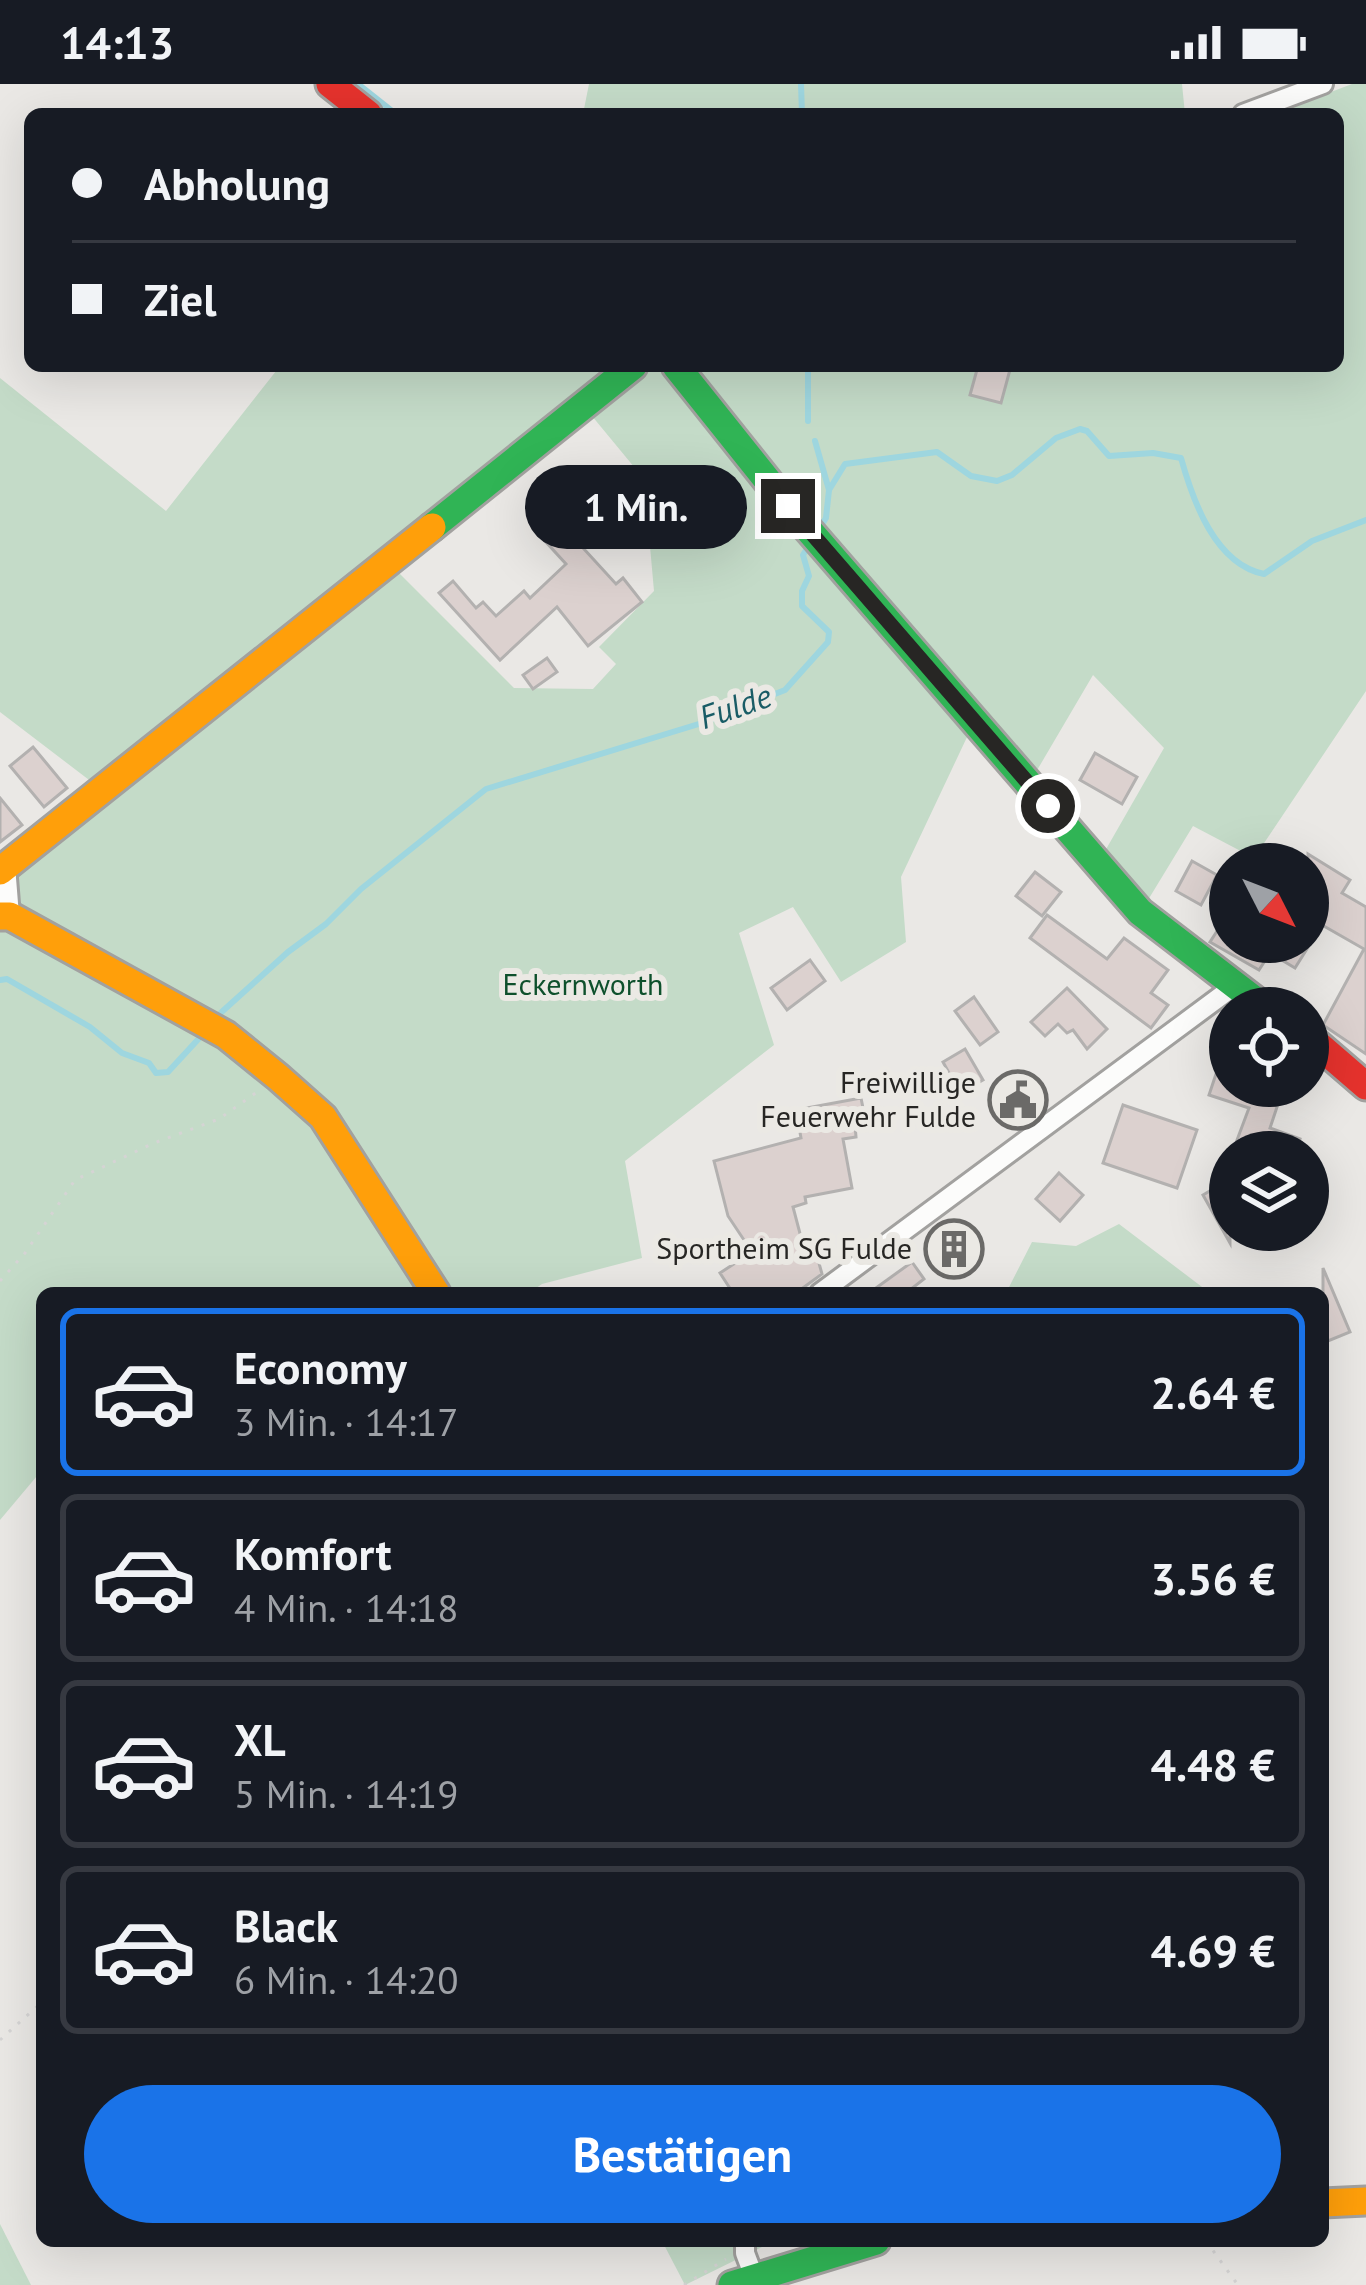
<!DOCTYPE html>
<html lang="de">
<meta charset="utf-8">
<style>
body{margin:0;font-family:"PT Sans",sans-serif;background:#242831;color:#f1f3f6;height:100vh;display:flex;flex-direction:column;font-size:45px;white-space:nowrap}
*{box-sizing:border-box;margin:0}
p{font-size:39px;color:#9ea1a6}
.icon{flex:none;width:66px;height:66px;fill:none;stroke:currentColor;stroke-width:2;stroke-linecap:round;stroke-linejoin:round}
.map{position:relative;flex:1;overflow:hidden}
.details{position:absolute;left:36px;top:1203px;width:1293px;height:960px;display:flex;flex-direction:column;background:#171b24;border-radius:18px;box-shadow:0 12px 48px #0002}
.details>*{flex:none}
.hud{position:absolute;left:24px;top:24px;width:1320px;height:264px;border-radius:18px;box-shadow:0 12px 48px #0002;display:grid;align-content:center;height:264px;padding:0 48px;background:#171b24}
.needle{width:78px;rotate:132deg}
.tools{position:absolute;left:1209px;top:759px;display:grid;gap:24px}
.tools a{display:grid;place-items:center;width:120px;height:120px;border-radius:50%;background:#171b24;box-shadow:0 12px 48px #0002;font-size:60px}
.end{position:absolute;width:54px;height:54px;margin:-27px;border:15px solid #272624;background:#fff;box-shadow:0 0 0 6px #fff}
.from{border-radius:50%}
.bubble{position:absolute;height:84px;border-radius:42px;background:#171b24;box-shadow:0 12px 48px #0002;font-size:39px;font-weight:700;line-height:84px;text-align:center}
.hud b{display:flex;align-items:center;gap:42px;height:114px;font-size:45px}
.hud b+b{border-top:3px solid #363941}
.hud i{width:30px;height:30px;background:#f1f3f6}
ul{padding:21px 0 0;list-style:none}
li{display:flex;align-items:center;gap:36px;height:168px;margin:0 24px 18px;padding:0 24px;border:6px solid #363941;border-radius:18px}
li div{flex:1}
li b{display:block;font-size:45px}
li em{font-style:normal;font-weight:700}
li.on{border-color:#1a73e8}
li>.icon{width:108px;height:108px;stroke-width:1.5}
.action{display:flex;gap:24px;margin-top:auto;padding:24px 48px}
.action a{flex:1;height:138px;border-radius:72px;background:#1a73e8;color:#fff;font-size:48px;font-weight:700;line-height:138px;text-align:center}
.status{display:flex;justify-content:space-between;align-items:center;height:84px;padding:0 60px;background:#171b24;direction:ltr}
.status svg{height:33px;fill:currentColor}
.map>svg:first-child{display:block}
.green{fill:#c4dbc8}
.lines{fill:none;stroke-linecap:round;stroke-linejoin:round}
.stream{stroke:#9ed6df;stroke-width:6}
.building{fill:#dcd1cf;stroke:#b3b1b0;stroke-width:3}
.street-casing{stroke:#a2a19f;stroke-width:24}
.fast-casing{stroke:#a2a19f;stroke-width:33}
.slow-casing{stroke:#a2a19f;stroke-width:33}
.jam-casing{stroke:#a2a19f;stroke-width:33}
.path{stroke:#d5d4d4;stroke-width:3;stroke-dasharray:3 9;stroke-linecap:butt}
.street{stroke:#fcfcfb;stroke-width:18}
.fast{stroke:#30b455;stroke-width:27}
.slow{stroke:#ff9f0a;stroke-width:27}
.jam{stroke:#e5322d;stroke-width:27}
.route{stroke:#272624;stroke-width:15}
.labels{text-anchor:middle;stroke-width:12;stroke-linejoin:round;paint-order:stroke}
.park-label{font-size:30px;fill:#0e502c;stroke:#ebe9e4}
.poi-label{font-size:30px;fill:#272624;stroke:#ebe9e4;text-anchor:end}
.water-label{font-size:33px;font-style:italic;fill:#195c66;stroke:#ebe9e4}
</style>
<div class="status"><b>14:13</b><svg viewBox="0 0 49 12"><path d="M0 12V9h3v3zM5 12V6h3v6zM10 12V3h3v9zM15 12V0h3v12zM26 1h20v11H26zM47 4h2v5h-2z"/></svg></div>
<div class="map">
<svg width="1366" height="2201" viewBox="0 0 1366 2201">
<rect width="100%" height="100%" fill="#eae8e5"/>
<!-- green -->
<g class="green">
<polygon points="589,0 1182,0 1185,30 583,30"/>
<polygon points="1352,0 1366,0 1366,607 1254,774 1193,742 1148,816 1105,767 1164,664 1093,591 1036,688 729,370 812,473 968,651 901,793 906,858 841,898 793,823 739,849 774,961 625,1077 642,1174 542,1200 529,1209 42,1209 42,1386 0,1436 0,800 394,484 514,604 593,605 616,580 599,563 654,507 644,395 587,326 643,282 1338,282 1338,30 1273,30"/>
<polygon points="280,282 615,282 97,702 0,628 0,294 166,427"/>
<polygon points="1119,1140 1210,1209 1006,1209 1032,1158 1076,1162"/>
<polygon points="0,2140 31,2201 0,2201"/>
<polygon points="662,2157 800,2157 766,2161 685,2201"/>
</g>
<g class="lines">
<!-- stream -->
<g class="stream">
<polyline points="358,0 396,30"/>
<polyline points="801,0 802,30"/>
<polyline points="808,337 808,282"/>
<polyline points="815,357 829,406"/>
<path d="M818 447 826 434 829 406 845 380 937 368 971 392 997 397 1012 391 1056 354 1080 345 1087 347 1109 372 1153 369 1181 374C1193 417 1215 480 1264 490L1312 457 1366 436"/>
<polyline points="0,896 7,895 90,943 122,969 149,979 156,989 168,988 204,949"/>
<polyline points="215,934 288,868 326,840 361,805 486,705 702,639 785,606 828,558 829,548 802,522 802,507 809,492 803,471 811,458"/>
</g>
</g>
<!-- building -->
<g class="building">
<polygon points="978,282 1011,282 1001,319 970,311"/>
<polygon points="562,441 616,500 623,494 642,518 588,562 557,523 500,576 439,509 453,497 476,524 483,518 496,532 524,507 530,514 566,480 545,457"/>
<polygon points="547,574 557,588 533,605 523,591"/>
<polygon points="33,663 67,704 44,723 10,682"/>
<polygon points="1095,669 1137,693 1122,720 1080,696"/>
<polygon points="0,714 22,741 0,758"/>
<polygon points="1308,770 1350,796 1342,809 1366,823 1366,970 1323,941 1364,865 1322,841 1295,884 1270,869 1259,886 1210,858 1230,827 1230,858 1308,858"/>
<polygon points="1192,777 1217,791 1201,821 1176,807"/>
<polygon points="1035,788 1061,808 1042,832 1016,812"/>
<polygon points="1047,831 1107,875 1124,854 1168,886 1151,909 1168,921 1151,944 1030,854"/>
<polygon points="810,876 825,897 787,926 771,904"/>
<polygon points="1067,904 1107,945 1087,965 1073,946 1067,949 1058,940 1045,952 1031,938"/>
<polygon points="974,913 998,948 980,961 955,927"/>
<polygon points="965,965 983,996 960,1009 943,978"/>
<polygon points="1219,981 1230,985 1230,1002 1284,1002 1270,1044 1300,1055 1295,1068 1269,1068 1237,1056 1249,1024 1209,1011"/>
<polygon points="1026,998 1038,1013 1012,1033 1000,1018"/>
<polygon points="861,1014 866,1039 855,1041 856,1053 843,1055 852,1104 805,1113 806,1119 793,1123 803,1161 812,1154 822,1190 796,1209 733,1209 720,1189 752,1168 728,1132 714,1077 801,1054 796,1026"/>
<polygon points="1123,1021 1197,1046 1177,1104 1103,1079"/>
<polygon points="1059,1089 1083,1111 1060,1137 1036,1115"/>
<polygon points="1230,1095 1230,1159 1203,1111"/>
<polygon points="950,1141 977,1173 957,1190 931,1157"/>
<polygon points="912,1178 924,1195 906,1209 869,1209"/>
<polygon points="1323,1184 1350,1248 1323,1259"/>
</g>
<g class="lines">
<defs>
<g id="street">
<polyline points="1243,30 1323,0"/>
<polyline points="6,782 10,832"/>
<polyline points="820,1209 1233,903"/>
<polyline points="745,2157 745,2169 754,2193"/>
</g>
<g id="fast">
<polyline points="676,282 787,421 1140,828 1265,924"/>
<polyline points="432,443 633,282"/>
<polyline points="732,2201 876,2157"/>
</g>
<g id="slow">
<polyline points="0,787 432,443"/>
<polyline points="0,832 10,832 226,951 278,993 323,1033 436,1209"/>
<polyline points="1323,2119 1366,2117"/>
</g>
<g id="jam">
<polyline points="330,0 368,30"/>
<polyline points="1308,952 1366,1002"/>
</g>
</defs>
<!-- street casing -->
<use href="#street" class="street-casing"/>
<!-- fast casing -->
<use href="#fast" class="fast-casing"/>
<!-- slow casing -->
<use href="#slow" class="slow-casing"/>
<!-- jam casing -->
<use href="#jam" class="jam-casing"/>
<!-- path -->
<g class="path">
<polyline points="0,1197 25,1169 75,1096 154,1059 219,1035 257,1008"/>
<polyline points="0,1956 42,1918"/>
<polyline points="1206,2157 1238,2201"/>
<polyline points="684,2201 726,2175"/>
</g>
<!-- street -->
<use href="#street" class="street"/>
<!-- fast -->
<use href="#fast" class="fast"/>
<!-- slow -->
<use href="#slow" class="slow"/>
<!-- jam -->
<use href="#jam" class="jam"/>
</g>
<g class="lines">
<!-- route -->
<polyline class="route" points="788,422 1048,722"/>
</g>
<!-- icons -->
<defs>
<symbol id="civic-ring" viewBox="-11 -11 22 22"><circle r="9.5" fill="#ebe9e4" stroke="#6b6a68" stroke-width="1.5"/><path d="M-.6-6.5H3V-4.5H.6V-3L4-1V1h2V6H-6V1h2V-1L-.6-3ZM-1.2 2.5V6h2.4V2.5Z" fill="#6b6a68"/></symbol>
<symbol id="building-ring" viewBox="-11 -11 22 22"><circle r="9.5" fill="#ebe9e4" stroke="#6b6a68" stroke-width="1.5"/><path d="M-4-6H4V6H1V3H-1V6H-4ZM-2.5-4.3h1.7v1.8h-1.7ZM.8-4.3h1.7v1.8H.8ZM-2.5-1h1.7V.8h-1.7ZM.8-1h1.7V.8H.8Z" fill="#6b6a68"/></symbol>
</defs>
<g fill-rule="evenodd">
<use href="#civic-ring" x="985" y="983" width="66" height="66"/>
<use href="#building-ring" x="921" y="1132" width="66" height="66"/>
</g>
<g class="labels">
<!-- park labels -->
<g class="park-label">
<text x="583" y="911">Eckernworth</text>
</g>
<!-- poi labels -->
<g class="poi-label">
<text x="976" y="1009">Freiwillige<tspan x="976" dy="34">Feuerwehr Fulde</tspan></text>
<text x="912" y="1175">Sportheim SG Fulde</text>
</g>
<!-- water labels -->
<g class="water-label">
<text transform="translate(735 622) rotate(-19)" y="12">Fulde</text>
</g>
</g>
</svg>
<div class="tools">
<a><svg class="needle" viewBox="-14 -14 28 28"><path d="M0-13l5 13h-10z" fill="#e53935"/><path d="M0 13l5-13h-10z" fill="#9ea1a6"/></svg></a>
<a><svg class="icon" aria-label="locate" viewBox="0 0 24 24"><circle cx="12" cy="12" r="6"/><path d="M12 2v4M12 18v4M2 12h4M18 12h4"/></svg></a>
<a><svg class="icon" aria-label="layers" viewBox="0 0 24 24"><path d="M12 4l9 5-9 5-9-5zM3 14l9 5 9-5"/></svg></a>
</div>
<i class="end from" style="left:1048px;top:722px"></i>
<i class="end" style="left:788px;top:422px"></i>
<div class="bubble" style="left:525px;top:381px;width:222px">1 Min.</div>
<div class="hud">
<b><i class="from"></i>Abholung</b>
<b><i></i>Ziel</b>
</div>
<section class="details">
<ul>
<li class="on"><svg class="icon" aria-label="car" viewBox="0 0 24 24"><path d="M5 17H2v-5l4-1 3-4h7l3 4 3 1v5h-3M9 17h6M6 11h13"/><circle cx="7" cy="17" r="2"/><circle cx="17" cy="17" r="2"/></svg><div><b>Economy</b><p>3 Min. · 14:17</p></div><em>2.64 €</em></li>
<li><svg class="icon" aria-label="car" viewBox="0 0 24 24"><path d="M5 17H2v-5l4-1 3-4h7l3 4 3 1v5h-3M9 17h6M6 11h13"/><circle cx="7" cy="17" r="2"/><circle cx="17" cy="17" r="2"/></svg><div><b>Komfort</b><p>4 Min. · 14:18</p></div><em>3.56 €</em></li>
<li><svg class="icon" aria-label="car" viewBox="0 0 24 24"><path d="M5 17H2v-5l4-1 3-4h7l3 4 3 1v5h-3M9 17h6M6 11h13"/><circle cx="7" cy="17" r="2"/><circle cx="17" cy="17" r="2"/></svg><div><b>XL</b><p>5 Min. · 14:19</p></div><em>4.48 €</em></li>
<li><svg class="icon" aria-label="car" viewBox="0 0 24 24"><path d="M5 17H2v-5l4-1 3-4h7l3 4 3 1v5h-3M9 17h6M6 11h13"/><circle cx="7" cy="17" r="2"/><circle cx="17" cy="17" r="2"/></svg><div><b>Black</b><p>6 Min. · 14:20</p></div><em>4.69 €</em></li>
</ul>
<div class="action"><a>Bestätigen</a></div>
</section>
</div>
